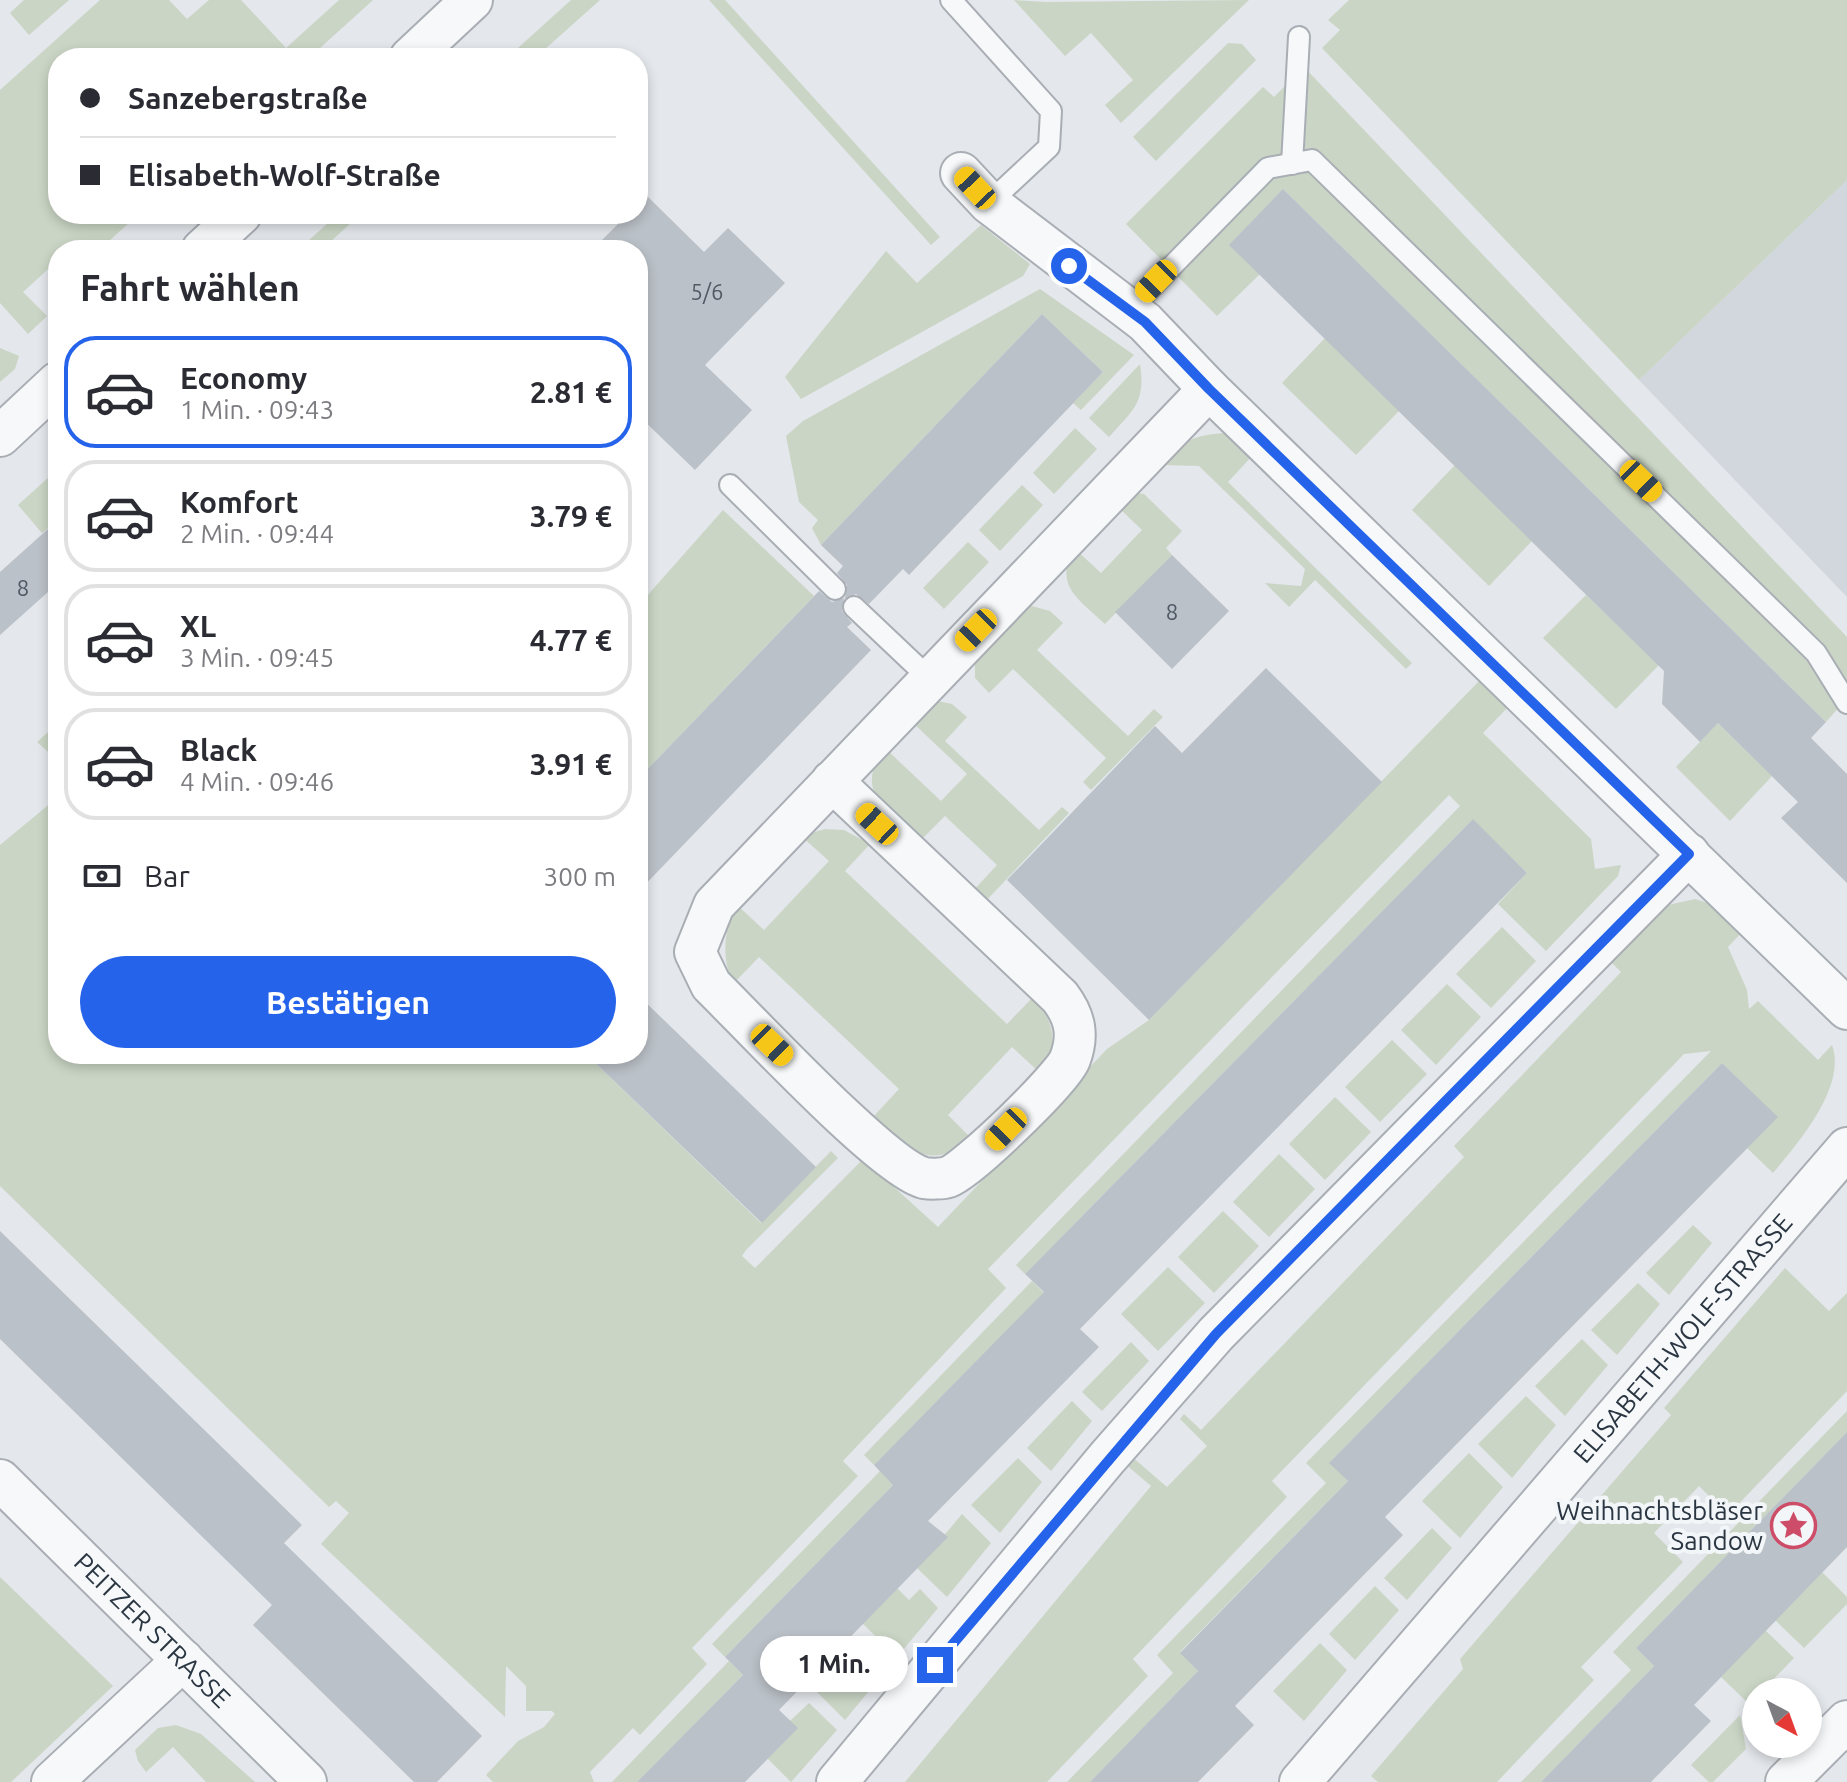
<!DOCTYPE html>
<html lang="de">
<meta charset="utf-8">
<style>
body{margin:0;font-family:Ubuntu,sans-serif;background:#f7f7f7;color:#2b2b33;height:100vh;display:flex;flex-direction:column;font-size:30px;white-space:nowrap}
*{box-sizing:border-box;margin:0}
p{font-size:26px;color:#7c7c81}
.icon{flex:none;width:44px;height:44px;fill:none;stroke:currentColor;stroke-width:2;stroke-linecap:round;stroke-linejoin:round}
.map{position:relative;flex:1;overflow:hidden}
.details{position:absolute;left:48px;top:240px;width:600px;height:824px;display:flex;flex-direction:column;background:#fff;border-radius:32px;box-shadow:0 4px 12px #0003}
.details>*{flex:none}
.guide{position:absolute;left:48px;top:48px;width:600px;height:176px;border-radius:32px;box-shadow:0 4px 12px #0003;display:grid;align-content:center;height:176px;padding:0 32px;background:#fff}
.needle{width:52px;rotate:139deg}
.controls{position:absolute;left:1742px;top:1678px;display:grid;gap:16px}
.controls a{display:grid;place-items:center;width:80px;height:80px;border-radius:50%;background:#fff;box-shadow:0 4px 12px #0003;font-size:40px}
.end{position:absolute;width:36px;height:36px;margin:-18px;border:10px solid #2563eb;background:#fff;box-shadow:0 0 0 4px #fff}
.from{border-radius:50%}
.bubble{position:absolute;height:56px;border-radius:28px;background:#fff;box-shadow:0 4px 12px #0003;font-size:26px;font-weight:700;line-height:56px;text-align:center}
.car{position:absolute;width:24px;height:48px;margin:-24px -12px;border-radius:10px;box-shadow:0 0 6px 2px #0007;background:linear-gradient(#f5c518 24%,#345 0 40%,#f5c518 0 76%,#345 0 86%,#f5c518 0)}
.guide b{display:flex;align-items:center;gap:28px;height:76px;font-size:30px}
.guide b+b{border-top:2px solid #e1e1e2}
.guide i{width:20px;height:20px;background:#2b2b33}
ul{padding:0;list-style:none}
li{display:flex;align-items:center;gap:24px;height:112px;margin:0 16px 12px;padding:0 16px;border:4px solid #e1e1e2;border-radius:32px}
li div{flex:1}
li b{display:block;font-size:30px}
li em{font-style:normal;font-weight:700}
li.active{border-color:#2563eb}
li>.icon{width:72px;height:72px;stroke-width:1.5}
h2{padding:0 32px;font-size:36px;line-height:96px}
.pay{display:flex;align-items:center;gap:20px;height:88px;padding:0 32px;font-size:30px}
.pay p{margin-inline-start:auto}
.action{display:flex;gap:16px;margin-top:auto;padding:16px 32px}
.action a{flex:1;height:92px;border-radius:48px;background:#2563eb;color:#fff;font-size:32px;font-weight:700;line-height:92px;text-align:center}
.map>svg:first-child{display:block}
.built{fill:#d2d6dd}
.green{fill:#cad5c5}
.building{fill:#bbc1c8}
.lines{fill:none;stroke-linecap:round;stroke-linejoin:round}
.lane-casing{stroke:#a9aeb5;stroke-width:24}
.street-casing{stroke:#a9aeb5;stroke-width:44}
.lane{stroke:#f6f8f9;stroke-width:20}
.street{stroke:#f6f8f9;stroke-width:40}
.route{stroke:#2563eb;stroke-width:10}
.labels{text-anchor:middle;stroke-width:8;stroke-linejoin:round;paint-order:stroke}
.number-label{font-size:22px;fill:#4f5964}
.street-label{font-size:26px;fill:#2b3643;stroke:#f3f6f8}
.poi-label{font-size:26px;fill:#2b3643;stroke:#f3f6f8;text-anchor:end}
</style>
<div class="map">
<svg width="1847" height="1782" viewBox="0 0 1847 1782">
<rect width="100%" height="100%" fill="#e4e7eb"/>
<!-- built -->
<polygon class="built" points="1847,180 1847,597 1639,380"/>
<!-- green -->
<g class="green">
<polygon points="24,0 69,0 29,35 10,13"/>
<polygon points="100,0 169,0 187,19 209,0 241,0 286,48 339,0 373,0 309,58 58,58 58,214 139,214 99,250 58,250 58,260 23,292 47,316 28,334 0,303 0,90"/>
<polygon points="571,0 600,0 535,58 507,58"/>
<polygon points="709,0 725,0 940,237 931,245"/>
<polygon points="1014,0 1046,2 1249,0 1121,123 1105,105 1133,80 1091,33 1065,56"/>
<polygon points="1349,0 1847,0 1847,180 1639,380 1322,48 1340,30 1328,20"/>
<polygon points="1228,43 1242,44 1256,60 1156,161 1133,137"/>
<polygon points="1304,67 1847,637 1847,698 1826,722 1284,190 1260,274 1217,316 1126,224 1263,87 1274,97"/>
<polygon points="338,214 361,214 321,250 298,250"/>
<polygon points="981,225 1030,264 1023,276 801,399 785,377 886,251 917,283"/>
<polygon points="1040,289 1134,355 1081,410 1073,403 1103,372 1042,314 821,545 812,528 818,520 799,502 786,436 803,421"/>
<polygon points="1325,338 1399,411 1356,455 1282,383"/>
<polygon points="0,348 19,356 15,369 0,382"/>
<path d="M1140 364C1146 403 1133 410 1109 437L1089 418Z"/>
<polygon points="1075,428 1097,449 1054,494 1033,473"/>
<path d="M1224 433 1254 454 1228 482 1412 663 1406 669 1315 580 1289 607 1265 583 1301 586 1305 569 1199 466 1165 465 1164 459C1183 440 1197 435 1224 433Z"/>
<polygon points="1455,465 1532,541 1489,586 1412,510"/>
<polygon points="58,469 58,520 42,533 18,505"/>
<polygon points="1022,485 1043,505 1000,551 979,530"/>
<path d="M1127 492 1144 494 1182 531 1166 548 1172 555 1105 624C1079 599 1053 586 1074 548L1101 573 1142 530 1115 504Z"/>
<polygon points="723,510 814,596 638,779 638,606"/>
<polygon points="968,542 989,562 944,609 923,588"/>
<polygon points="1586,595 1659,665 1616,709 1543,638"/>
<polygon points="1032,606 1050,611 1063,623 1037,650 1128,736 1154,709 1163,717 1091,790 1083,782 1106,758 1013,669 989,693 975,678 975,652 1012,613"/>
<polygon points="1482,678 1509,706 1483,733 1591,839 1595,869 1621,865 1618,876 1546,951 1498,904 1527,873 1472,820 1025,1274 1016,1265 1460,806 1449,795 988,1269 1006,1288 843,1461 858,1476 692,1648 707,1664 640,1735 633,1728 590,1772 594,1782 493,1782 486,1775 518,1741 544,1727 555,1714 552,1711 526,1711 526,1686 506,1666 505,1717 321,1544 349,1513 336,1501 329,1507 0,1186 0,845 58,797 58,1054 586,1054 761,1223 831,1151 838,1158 746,1250 742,1256 755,1268 863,1159 938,1227 1107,1049 1149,1020"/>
<path d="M932 700 952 704 967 717 945 741 1039 830 1062 807 1069 813 984 903 972 892 997 865 945 816 919 842C901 825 865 801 873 771 874 764 882 756 886 749L941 801 967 774 912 722Z"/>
<polygon points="58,723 58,761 37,742"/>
<polygon points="1718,723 1772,776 1730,821 1676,767"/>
<path d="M825 829 844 830 870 844 845 871 1007 1024 1033 997C1054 1020 1061 1047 1039 1072L1012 1047 948 1115 974 1141C925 1171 911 1150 873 1117L899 1089 759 957 733 984C721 956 724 931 736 904L764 930 829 861 801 836Z"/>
<path d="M1695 899 1720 907 1742 932 1728 947 1747 990 1749 1009 1758 1001 1818 1060 1832 1045C1847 1086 1799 1142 1773 1173L1747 1148 1777 1117 1722 1063 1330 1462 1348 1481 1180 1652 1198 1671 1090 1782H1067L1173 1673 1157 1655 1326 1483 1306 1463 1711 1051 1684 1054 1272 1481 1287 1497 1133 1659 1148 1676 1047 1782H905L1151 1486 1124 1463 1131 1456 1167 1487 1207 1446 1180 1419 1184 1414 1201 1430 1464 1157 1454 1146 1621 972 1607 958 1668 905Z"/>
<polygon points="1502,927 1536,961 1491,1008 1456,974"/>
<polygon points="1447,984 1481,1017 1436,1065 1401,1030"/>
<polygon points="1392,1040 1427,1074 1380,1122 1345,1087"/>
<polygon points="1335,1097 1371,1132 1325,1180 1289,1144"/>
<polygon points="1279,1154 1315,1189 1269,1237 1233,1202"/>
<polygon points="1223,1211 1259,1246 1214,1293 1178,1257"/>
<polygon points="1693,1225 1712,1243 1669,1295 1646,1273"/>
<polygon points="1168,1267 1205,1303 1158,1351 1121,1314"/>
<polygon points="1785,1268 1829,1311 1847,1293 1847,1391 1728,1515 1699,1486 1654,1533 1683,1562 1581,1667 1594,1680 1497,1782 1378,1782 1371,1776 1463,1669 1460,1659 1671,1415 1664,1408"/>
<polygon points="1032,1281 1044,1293 874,1465 864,1455"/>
<polygon points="1638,1283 1660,1304 1617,1355 1591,1330"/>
<polygon points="1582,1339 1608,1365 1565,1416 1535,1386"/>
<polygon points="1131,1342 1149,1361 1102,1411 1082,1392"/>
<polygon points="1526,1396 1556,1425 1512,1478 1478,1444"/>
<polygon points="1072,1401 1092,1421 1051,1471 1027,1448"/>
<polygon points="1847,1411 1847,1432 1636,1648 1654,1666 1541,1782 1521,1782 1631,1670 1613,1652"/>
<polygon points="1469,1453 1503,1487 1460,1538 1422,1501"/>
<polygon points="1018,1458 1042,1482 1000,1533 971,1505"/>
<polygon points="880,1471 894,1484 725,1657 712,1644"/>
<polygon points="962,1514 991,1543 947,1597 917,1568"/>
<polygon points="1432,1528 1452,1548 1407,1600 1384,1578"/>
<polygon points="1822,1572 1847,1597 1847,1604 1804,1648 1775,1620"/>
<polygon points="0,1577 113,1686 11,1782 0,1782"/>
<polygon points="1375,1586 1399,1610 1355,1660 1329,1634"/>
<polygon points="897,1588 909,1600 920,1589 938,1608 897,1657 862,1623"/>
<polygon points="1765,1630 1794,1658 1761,1692 1756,1692 1749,1704 1720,1676"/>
<polygon points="1320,1643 1347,1670 1304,1721 1273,1691"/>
<polygon points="865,1645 888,1668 845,1720 806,1681 841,1646 853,1657"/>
<polygon points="729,1661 743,1675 637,1782 612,1782"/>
<polygon points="809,1703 837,1730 791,1782 768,1759 790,1721"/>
<polygon points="1740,1715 1746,1749 1713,1782 1709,1782 1691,1765"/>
<polygon points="176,1725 201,1734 255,1782 206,1782 173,1747 146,1772 138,1761 135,1750 158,1728"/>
</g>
<!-- building -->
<g class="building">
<polygon points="1283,189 1826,722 1811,738 1847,774 1847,883 1781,818 1798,802 1718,723 1700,742 1662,704 1664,671 1229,245"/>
<polygon points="646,195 704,252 728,228 785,283 705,365 752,410 695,470 638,415 638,250 592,250 628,214 638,214 638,203"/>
<polygon points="1042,314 1103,372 909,575 903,569 869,604 856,594 844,599 842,611 852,623 847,627 871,650 638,892 638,779 819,591 832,602 845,598 847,585 837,573 843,566 821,545"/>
<polygon points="58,520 58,583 0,635 0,572"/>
<polygon points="1172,555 1229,611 1172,669 1115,612"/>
<polygon points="1266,668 1382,782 1149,1020 1007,880 1155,726 1182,753"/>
<polygon points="1473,819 1527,873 1080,1329 1099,1347 928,1521 948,1537 779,1710 798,1728 745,1782 637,1782 743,1675 725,1657 893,1485 874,1465 1044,1292 1025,1274"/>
<polygon points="638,995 816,1167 762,1223 586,1054 638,1054"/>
<polygon points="1722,1063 1778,1117 1385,1517 1403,1535 1235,1706 1254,1725 1198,1782 1090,1782 1198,1671 1180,1653 1348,1481 1329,1463"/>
<polygon points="0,1231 302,1525 284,1543 482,1736 437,1782 414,1782 253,1625 272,1605 0,1339"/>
<polygon points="1847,1432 1847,1547 1694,1705 1711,1721 1651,1782 1541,1782 1654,1666 1636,1648"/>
</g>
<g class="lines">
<defs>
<g id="lane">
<polyline points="951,0 1051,111 1049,147 989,203"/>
<polyline points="1292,164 1299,37"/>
<polyline points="1129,310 1268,168 1312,160 1816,653 1847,703"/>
<polyline points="730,485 835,589"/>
<polyline points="854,607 929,678"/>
</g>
<g id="street">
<polyline points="410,58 472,0"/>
<polyline points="961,173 989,203 1145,322 1209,389 1847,1009"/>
<polyline points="202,250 241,214"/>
<polyline points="0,436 58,382"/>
<path d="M832 781 1060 997C1075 1017 1079 1035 1070 1059 1063 1078 968 1170 948 1177 942 1179 930 1179 924 1178 884 1168 748 1021 711 985L695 952 714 905 1209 389"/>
<path id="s1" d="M0 1480 306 1782"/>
<polyline points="52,1782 183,1660"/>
<polyline points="837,1782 1107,1458 1216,1334 1689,854"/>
<path id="s2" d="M1300 1782 1847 1148"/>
<polyline points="1786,1782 1847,1721"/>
</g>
</defs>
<!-- lane casing -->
<use href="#lane" class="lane-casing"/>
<!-- street casing -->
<use href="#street" class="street-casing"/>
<!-- lane -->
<use href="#lane" class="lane"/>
<!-- street -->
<use href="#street" class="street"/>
</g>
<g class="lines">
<!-- route -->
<polyline class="route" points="935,1665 1216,1334 1689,854 1209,389 1145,322 1069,266"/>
</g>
<!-- icons -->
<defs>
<symbol id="sight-ring" viewBox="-11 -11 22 22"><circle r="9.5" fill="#f3f6f8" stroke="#cd4c68" stroke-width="1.5"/><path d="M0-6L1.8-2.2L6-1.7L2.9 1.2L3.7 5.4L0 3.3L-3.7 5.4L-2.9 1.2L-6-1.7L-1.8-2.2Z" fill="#cd4c68"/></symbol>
</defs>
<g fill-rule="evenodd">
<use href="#sight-ring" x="1768" y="1500" width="51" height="51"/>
</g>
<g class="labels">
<!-- number labels -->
<g class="number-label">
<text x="707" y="300">5/6</text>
<text x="23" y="596">8</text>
<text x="1172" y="620">8</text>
</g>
<!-- street labels -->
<g class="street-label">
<text dy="9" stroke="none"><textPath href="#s2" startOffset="586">ELISABETH-WOLF-STRASSE</textPath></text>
<text dy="9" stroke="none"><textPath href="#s1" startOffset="214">PEITZER STRASSE</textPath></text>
</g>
<!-- poi labels -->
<g class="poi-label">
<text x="1763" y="1520">Weihnachtsbläser<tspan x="1763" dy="30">Sandow</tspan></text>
</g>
</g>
</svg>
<div class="controls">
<a><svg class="needle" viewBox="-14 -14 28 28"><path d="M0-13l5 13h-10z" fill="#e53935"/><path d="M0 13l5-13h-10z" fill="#7c7c81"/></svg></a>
</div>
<i class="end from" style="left:1069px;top:266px"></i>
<i class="end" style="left:935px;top:1665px"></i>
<div class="bubble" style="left:760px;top:1636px;width:148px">1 Min.</div>
<i class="car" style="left:975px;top:188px;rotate:317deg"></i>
<i class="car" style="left:1156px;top:281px;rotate:224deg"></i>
<i class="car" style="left:1641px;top:481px;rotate:134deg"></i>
<i class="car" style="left:976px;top:630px;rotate:224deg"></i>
<i class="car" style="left:877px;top:824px;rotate:313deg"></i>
<i class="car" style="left:772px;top:1045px;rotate:134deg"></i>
<i class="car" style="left:1006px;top:1129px;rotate:224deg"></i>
<div class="guide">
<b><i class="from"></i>Sanzebergstraße</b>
<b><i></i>Elisabeth-Wolf-Straße</b>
</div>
<section class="details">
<h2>Fahrt wählen</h2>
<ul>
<li class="active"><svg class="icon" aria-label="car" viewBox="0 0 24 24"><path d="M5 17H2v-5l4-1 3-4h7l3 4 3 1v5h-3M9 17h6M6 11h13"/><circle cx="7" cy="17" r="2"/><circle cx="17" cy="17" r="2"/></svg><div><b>Economy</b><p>1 Min. · 09:43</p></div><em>2.81 €</em></li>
<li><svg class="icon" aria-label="car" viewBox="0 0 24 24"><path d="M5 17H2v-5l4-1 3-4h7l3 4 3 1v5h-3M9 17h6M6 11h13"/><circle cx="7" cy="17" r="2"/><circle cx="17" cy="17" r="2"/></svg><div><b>Komfort</b><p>2 Min. · 09:44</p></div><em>3.79 €</em></li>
<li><svg class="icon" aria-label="car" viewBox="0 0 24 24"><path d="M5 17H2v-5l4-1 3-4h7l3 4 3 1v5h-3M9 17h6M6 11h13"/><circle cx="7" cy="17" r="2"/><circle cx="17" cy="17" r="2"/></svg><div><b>XL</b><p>3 Min. · 09:45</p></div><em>4.77 €</em></li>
<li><svg class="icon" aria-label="car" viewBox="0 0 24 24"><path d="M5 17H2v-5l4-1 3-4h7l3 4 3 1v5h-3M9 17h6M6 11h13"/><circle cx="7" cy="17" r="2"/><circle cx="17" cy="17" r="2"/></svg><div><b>Black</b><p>4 Min. · 09:46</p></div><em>3.91 €</em></li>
</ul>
<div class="pay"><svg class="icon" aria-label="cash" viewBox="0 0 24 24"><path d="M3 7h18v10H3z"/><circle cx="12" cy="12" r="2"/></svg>Bar<p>300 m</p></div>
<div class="action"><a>Bestätigen</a></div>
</section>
</div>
